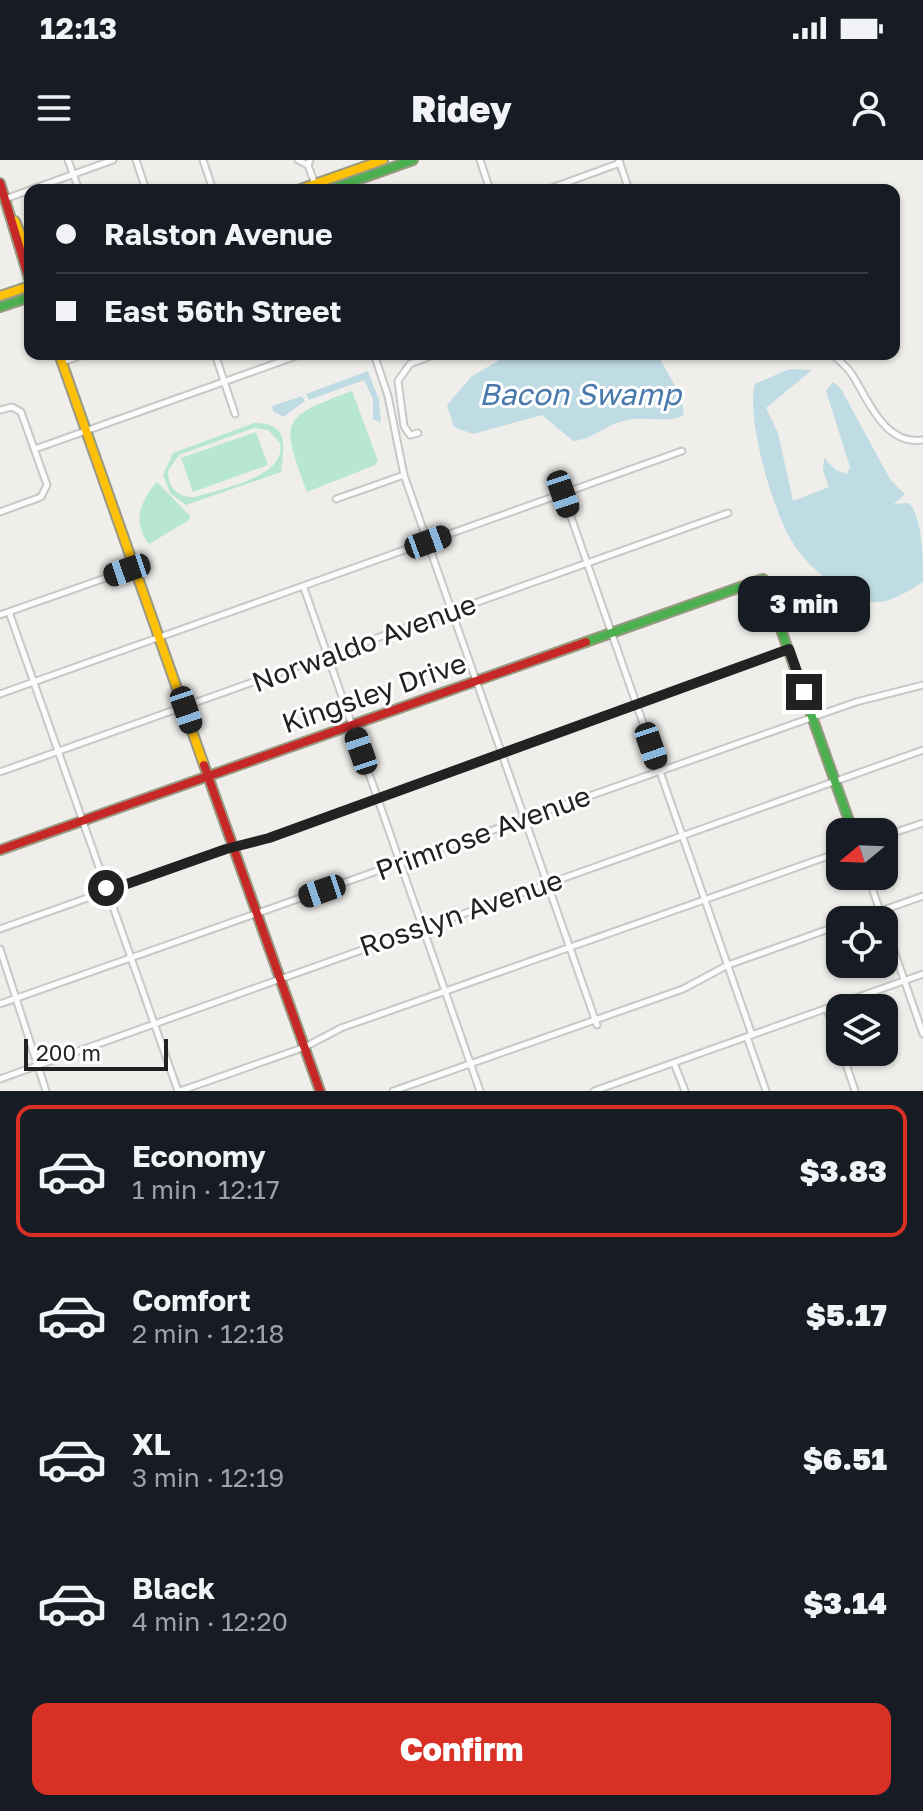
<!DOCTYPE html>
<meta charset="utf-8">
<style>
body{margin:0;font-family:"Golos Text",sans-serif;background:#20242c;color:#f1f3f6;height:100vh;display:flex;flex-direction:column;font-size:30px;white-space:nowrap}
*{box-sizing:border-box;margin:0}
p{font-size:26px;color:#9ea1a6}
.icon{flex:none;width:44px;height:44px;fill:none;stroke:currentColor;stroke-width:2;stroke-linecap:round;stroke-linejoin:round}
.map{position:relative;height:931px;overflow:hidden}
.side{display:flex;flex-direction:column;background:#171b24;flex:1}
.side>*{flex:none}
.banner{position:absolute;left:24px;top:24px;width:876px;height:176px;border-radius:16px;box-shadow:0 2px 6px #0004;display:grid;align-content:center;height:176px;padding:0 32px;background:#171b24}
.needle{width:52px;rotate:251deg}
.fabs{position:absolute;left:826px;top:658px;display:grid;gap:16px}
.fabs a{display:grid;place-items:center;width:72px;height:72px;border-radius:16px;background:#171b24;box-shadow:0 2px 6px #0004;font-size:40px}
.scale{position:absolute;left:24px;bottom:20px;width:144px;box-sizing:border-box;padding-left:8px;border:4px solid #222;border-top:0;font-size:22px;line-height:28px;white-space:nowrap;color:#222;-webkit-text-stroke:6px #fff;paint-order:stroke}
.end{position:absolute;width:36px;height:36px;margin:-18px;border:10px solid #222;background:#fff;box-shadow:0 0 0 4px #fff}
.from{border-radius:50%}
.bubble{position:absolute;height:56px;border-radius:16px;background:#171b24;box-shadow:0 2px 6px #0004;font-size:26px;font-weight:800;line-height:56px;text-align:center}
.car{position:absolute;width:24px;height:48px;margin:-24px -12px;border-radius:10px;box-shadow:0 0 6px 2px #0007;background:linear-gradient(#222 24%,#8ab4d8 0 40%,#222 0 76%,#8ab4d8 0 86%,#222 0)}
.banner b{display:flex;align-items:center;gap:28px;height:76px;font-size:30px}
.banner b+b{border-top:2px solid #363941}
.banner i{width:20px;height:20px;background:#f1f3f6}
ul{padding:14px 0 0;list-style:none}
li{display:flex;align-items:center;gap:24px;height:132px;margin:0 16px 12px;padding:0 16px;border:4px solid transparent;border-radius:16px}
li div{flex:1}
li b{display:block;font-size:30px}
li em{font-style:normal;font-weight:800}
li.selected{border-color:#d93025}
li>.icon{width:72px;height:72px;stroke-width:1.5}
.action{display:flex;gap:16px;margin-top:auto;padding:16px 32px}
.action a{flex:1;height:92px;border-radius:16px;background:#d93025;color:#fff;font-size:32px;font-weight:800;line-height:92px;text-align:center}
.status{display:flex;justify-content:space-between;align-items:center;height:56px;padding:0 40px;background:#171b24;direction:ltr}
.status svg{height:22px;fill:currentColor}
header{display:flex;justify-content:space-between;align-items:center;height:104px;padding:0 32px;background:#171b24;font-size:36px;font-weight:800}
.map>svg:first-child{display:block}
.pitch{fill:#b7e6d2;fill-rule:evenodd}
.water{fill:#bfdbe3}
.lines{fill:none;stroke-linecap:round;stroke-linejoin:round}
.street-casing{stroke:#c9c8c7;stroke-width:9}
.fast-casing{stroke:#999a82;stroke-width:12}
.slow-casing{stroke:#999a82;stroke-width:12}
.jam-casing{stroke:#999a82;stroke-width:12}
.street{stroke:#fdfcfc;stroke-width:5}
.fast{stroke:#4caf50;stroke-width:8}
.slow{stroke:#ffc107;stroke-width:8}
.jam{stroke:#c62828;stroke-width:8}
.route{stroke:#222;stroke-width:10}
.labels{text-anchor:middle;stroke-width:6;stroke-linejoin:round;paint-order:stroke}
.street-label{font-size:28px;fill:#222;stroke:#fff}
.water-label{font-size:30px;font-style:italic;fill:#4a7aab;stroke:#fff}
</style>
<div class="status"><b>12:13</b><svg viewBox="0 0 49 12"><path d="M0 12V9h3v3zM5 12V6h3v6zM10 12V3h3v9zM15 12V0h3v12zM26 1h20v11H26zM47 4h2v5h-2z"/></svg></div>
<header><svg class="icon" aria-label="menu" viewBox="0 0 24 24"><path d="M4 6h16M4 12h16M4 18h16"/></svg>Ridey<svg class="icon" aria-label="person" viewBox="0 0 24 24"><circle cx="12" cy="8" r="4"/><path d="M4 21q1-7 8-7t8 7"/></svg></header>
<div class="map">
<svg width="923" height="931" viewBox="0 0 923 931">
<rect width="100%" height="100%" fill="#f0eeeb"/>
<!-- pitch -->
<g class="pitch">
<path d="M352 231 378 301 375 305 307 332C281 260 279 258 352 231Z"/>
<path d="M254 263C292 263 283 289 281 312L186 345 170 333 163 315 173 293ZM254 268 268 270 280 283C287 317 221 329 195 337 178 338 168 328 168 311L179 295Z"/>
<polygon points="256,272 268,305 193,332 181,298"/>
<path d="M157 322 190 356 189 360 149 384C132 362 140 341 157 322Z"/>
</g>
<!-- water -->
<g class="water">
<path d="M524 194H657L681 236 684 255C669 264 645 256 627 260 608 263 592 280 573 281L542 255 473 274 454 267 447 245 472 216 505 197 511 200Z"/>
<path d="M789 209 812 210 766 248 778 273 793 341 829 327 823 311 824 298 836 310 847 314 850 307 826 231 833 222 841 229 891 321 905 334 894 344 909 343C923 359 923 399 923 422 908 431 890 444 872 442 847 440 811 409 797 389 775 361 745 258 755 224Z"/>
<polygon points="368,211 379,240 381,263 373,259 373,239 364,220 309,240 306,234"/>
<polygon points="302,236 305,241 283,257 273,251 272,246"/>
</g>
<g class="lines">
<defs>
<g id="street">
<polyline points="68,0 79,30"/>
<polyline points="136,0 146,30"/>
<polyline points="203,0 213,30"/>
<polyline points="298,0 308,5"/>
<polyline points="310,0 308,5 317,30"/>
<polyline points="480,0 490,30"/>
<polyline points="619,1 629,30"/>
<polyline points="546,30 620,3"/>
<polyline points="5,39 113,0"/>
<polyline points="215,194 235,254"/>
<polyline points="374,194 388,236 404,315 597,865"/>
<path d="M833 194C839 201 846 206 851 213 867 236 883 286 923 280"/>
<polyline points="63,202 85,194"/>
<polyline points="0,250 12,247 21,252 47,325 41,337 0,352"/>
<polyline points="418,273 410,275 404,266 398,221 410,204 436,194"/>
<polyline points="35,289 302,194"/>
<polyline points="563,334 752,875"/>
<polyline points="336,339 404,315"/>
<polyline points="304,428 480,931"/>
<polyline points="9,452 178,931"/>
<polyline points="0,455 134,408"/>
<polyline points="0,534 682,291"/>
<polyline points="0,612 728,353"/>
<polyline points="884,676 923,663"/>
<polyline points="868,716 883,760"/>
<polyline points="855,760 923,736"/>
<polyline points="884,762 923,874"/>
<polyline points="0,769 226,689 269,678 789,489"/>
<polyline points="0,789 46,931"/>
<polyline points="0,844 856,542 923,525"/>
<polyline points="827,849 840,887"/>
<polyline points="747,877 766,931"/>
<polyline points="842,892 855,931"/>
<polyline points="674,903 685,931"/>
<polyline points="0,919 923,590"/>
<polyline points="180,931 305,887 341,868 840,692"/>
<polyline points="393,931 683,829 728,805 840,765"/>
<polyline points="594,931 923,814"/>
</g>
<g id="fast">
<polyline points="329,30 413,0"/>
<polyline points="0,147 30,137"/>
<polyline points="586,482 763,419 853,672"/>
</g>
<g id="slow">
<polyline points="298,30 383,0"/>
<polyline points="15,61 30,97"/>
<polyline points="0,136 30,126"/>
<polyline points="59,194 204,605"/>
</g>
<g id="jam">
<polyline points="0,23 30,122"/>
<polyline points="204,605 320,931"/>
<polyline points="0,690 586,482"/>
</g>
</defs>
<!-- street casing -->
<use href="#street" class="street-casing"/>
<!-- fast casing -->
<use href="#fast" class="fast-casing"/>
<!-- slow casing -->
<use href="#slow" class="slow-casing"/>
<!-- jam casing -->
<use href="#jam" class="jam-casing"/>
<!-- street -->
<use href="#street" class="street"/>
<!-- fast -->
<use href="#fast" class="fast"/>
<!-- slow -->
<use href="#slow" class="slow"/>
<!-- jam -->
<use href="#jam" class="jam"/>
</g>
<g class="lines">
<!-- route -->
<polyline class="route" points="106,728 107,731 226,689 269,678 789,489 804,532"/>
</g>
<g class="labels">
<!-- street labels -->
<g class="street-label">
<text transform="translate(364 483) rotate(-20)" y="10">Norwaldo Avenue</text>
<text transform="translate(374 533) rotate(-19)" y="10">Kingsley Drive</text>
<text transform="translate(483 673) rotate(-20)" y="10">Primrose Avenue</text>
<text transform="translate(461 753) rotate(-19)" y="10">Rosslyn Avenue</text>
</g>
<!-- water labels -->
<g class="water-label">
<text x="580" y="245">Bacon Swamp</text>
</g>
</g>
</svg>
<div class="fabs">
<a><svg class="needle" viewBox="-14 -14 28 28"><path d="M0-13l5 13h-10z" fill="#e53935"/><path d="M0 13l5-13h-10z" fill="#9ea1a6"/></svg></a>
<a><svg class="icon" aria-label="locate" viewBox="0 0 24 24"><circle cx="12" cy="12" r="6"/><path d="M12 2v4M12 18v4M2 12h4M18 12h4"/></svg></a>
<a><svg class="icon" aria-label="layers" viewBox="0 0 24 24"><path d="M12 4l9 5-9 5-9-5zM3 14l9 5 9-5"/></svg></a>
</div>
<div class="scale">200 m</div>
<i class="end from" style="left:106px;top:728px"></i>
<i class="end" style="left:804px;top:532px"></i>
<div class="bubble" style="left:738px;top:416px;width:132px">3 min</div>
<i class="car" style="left:563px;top:334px;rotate:161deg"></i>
<i class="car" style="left:428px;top:382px;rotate:70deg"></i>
<i class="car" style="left:127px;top:410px;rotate:251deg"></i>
<i class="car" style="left:186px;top:550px;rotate:161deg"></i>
<i class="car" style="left:651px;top:586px;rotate:161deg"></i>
<i class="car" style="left:361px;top:591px;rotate:341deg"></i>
<i class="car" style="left:322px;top:731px;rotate:251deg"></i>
<div class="banner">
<b><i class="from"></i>Ralston Avenue</b>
<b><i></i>East 56th Street</b>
</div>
</div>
<section class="side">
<ul>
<li class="selected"><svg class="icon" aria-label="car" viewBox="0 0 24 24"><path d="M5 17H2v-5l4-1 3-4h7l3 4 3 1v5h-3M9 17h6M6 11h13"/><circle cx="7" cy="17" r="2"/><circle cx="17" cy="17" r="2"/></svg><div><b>Economy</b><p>1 min · 12:17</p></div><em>$3.83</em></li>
<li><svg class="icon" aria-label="car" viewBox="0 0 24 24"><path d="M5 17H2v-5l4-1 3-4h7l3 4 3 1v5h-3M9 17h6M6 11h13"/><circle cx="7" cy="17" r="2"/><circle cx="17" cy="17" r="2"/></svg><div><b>Comfort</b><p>2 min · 12:18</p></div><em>$5.17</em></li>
<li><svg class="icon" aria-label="car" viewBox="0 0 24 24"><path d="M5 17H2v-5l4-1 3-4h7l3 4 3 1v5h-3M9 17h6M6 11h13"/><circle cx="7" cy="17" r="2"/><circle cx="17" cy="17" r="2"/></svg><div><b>XL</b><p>3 min · 12:19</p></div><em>$6.51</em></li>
<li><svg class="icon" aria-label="car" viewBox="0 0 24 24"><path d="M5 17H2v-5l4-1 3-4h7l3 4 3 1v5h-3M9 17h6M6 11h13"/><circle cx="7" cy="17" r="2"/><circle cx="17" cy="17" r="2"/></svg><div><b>Black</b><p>4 min · 12:20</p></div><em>$3.14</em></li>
</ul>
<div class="action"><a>Confirm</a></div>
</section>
